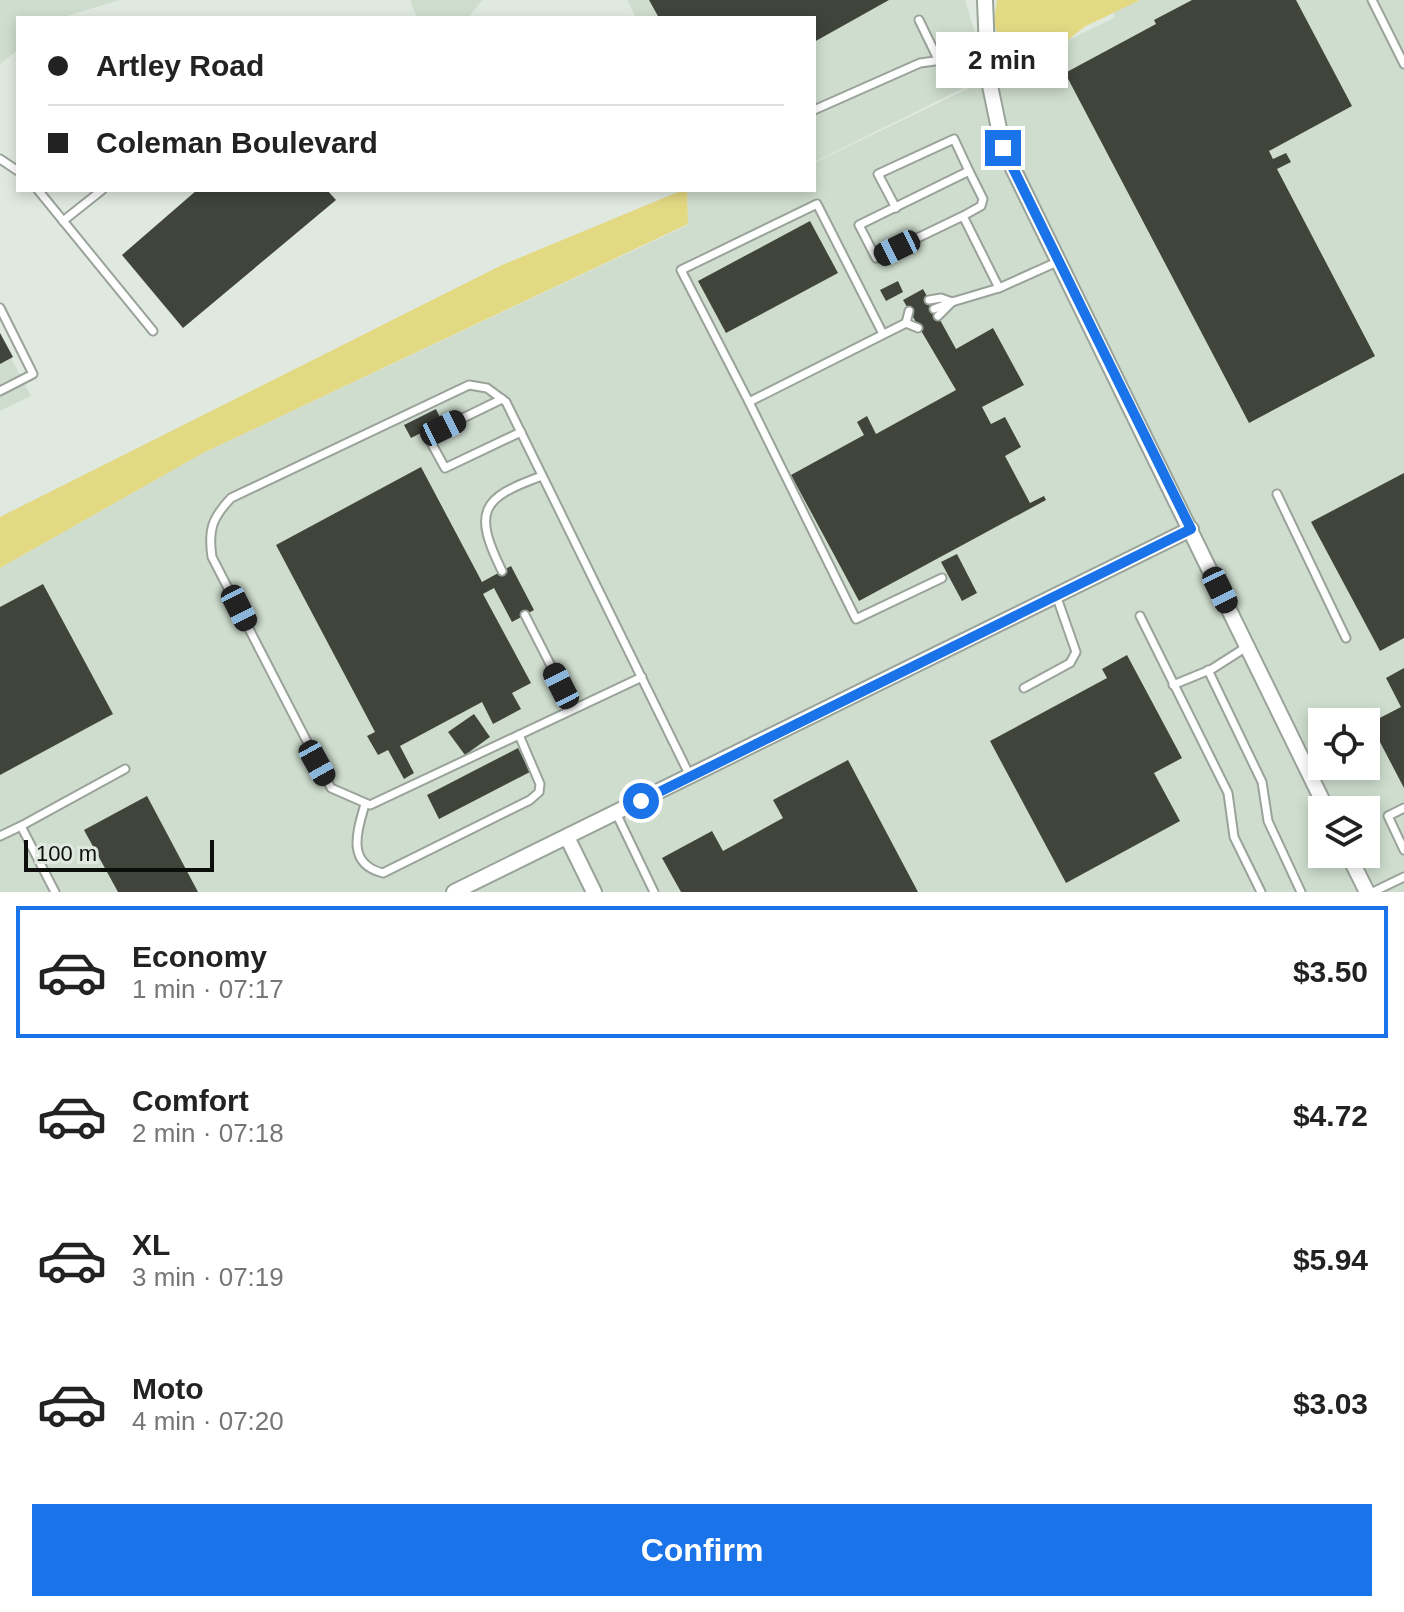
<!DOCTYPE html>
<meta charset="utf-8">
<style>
body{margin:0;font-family:Helvetica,sans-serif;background:#f6f6f6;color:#222;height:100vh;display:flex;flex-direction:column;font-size:30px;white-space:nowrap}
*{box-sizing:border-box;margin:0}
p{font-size:26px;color:#767676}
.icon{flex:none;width:44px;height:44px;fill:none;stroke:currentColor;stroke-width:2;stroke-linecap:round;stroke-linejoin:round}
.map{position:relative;height:892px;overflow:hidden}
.sheet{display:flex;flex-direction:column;background:#fff;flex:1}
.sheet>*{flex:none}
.hud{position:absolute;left:16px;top:16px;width:800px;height:176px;border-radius:0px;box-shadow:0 4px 12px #0003;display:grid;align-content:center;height:176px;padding:0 32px;background:#fff}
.controls{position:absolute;left:1308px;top:708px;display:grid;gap:16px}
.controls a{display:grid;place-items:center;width:72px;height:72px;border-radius:0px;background:#fff;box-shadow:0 4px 12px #0003;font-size:40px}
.scale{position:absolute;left:24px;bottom:20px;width:190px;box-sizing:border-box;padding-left:8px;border:4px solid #0c0f0c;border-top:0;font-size:22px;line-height:28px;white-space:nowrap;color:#0c0f0c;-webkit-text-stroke:6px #e0e9df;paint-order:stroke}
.end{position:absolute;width:36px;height:36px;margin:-18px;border:10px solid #1a73e8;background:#fff;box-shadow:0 0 0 4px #fff}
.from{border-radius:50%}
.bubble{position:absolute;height:56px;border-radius:0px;background:#fff;box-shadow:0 4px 12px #0003;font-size:26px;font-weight:700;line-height:56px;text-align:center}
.car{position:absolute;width:24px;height:48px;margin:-24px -12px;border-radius:10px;box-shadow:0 0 6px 2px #0007;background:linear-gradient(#222 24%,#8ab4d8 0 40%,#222 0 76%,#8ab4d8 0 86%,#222 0)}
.hud b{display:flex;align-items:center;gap:28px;height:76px;font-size:30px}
.hud b+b{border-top:2px solid #e0e0e0}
.hud i{width:20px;height:20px;background:#222}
ul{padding:14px 0 0;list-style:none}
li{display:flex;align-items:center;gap:24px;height:132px;margin:0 16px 12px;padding:0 16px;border:4px solid transparent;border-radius:0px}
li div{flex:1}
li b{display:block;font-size:30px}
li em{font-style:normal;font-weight:700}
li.active{border-color:#1a73e8}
li>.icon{width:72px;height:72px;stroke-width:1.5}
.action{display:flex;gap:16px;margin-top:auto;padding:16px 32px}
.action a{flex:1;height:92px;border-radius:0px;background:#1a73e8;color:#fff;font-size:32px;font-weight:700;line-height:92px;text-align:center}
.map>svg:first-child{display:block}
.built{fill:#ceddce;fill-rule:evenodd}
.green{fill:#e4d983}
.building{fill:#41443b}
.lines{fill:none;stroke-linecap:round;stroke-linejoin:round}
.lane-casing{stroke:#9aa39a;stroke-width:11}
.street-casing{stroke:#9aa39a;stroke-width:18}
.lane{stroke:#fff;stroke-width:7}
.street{stroke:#fff;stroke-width:14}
.route{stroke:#1a73e8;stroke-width:10}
</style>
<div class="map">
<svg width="1404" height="892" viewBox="0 0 1404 892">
<rect width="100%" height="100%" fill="#e0e9df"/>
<!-- built -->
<g class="built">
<polygon points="0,0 120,0 60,18 18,18 18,50 0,64"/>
<polygon points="410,0 482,0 468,18 417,18"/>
<polygon points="627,0 965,0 988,76 814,162 814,18 636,18"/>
<path d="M1122 0H1404V892H0V568L203 453 688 225 687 190H814V163L1114 18V4ZM1322 722H1366V766H1322ZM1322 810H1366V854H1322Z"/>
<polygon points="0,337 31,396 0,411"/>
</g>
<!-- green -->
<g class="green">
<polygon points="997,0 1140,0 1084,27 1040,63 1022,70 1004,58 994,22"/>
<polygon points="683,190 687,190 688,224 203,453 0,568 0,517 502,265"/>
</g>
<!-- building -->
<g class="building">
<polygon points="649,0 889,0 814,42 814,18 659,18"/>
<polygon points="1192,0 1296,0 1352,106 1269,151 1273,159 1286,153 1291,162 1277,169 1375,356 1249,423 1065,73 1156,24 1154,20"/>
<polygon points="197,190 327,190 336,200 183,328 122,255"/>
<polygon points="810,221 838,273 726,333 698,281"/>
<polygon points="898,281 903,292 886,301 880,290"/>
<polygon points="923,289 956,349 993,328 1024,385 982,407 991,424 1005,417 1021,447 1005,456 1030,503 1044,496 1046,500 859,601 791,475 864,435 857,422 867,416 876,434 956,390 903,300"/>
<polygon points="0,333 13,357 0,364"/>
<polygon points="436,409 442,422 411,438 404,425"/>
<polygon points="421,467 482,582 511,566 534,610 512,622 494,588 483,594 531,683 512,693 521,709 493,724 482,702 400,746 414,773 404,779 388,750 378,755 367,736 375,732 276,545"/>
<polygon points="1404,473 1404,638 1380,651 1311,522"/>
<polygon points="957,554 977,593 962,601 941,562"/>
<polygon points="43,584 113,714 0,775 0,607"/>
<polygon points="1127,655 1182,758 1154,773 1180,821 1066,883 990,741 1107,678 1102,669"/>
<polygon points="1404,668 1404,788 1370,723 1401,707 1386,678"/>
<polygon points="474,714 490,737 465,755 448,732"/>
<polygon points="518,748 530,772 439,819 427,795"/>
<polygon points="848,760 918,892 681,892 662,858 712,831 723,851 783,818 773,800"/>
<polygon points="147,796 198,892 118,892 84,830"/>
</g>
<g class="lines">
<defs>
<g id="lane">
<polyline points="1372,0 1404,64"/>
<polyline points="919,20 938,59"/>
<polyline points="814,110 920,63 987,54"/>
<polyline points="0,159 18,171"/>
<polyline points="38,190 153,331"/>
<polyline points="896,208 878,174 954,139 969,171"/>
<polyline points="963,216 981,206 983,199 969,171 859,225 876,258 963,216 999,288 1057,262"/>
<polyline points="63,221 102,190"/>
<polyline points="929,300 941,298 952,302"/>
<polyline points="0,308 33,374 0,391"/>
<polyline points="934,309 952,302"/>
<polyline points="938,316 952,302 999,288"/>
<polyline points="906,323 909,311"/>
<polyline points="918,328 906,323 749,402 856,619 942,578"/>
<polyline points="502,399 430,434 428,437 445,468 521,432"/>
<polyline points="749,402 681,270 817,204 883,334"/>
<polyline points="1277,494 1346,638"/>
<path d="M502 571C473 512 480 498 542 476"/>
<polyline points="525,615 573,709"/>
<polyline points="1140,616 1228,793 1234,837 1261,892"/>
<polyline points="1208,670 1262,782 1268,821 1301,892"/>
<path d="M642 677 370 805 331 788 212 557C208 530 212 518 231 498L469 385 487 388 506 402 690 776"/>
<polyline points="1173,685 1212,669 1248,646"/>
<polyline points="1024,688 1070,663 1076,652 1056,595"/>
<path d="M365 804C357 832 346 864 383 873L530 800 539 792 540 784 519 735"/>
<polyline points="1404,808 1388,816 1404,850"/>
<polyline points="616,813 654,892"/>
<polyline points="21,826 125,769"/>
<polyline points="0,836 21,826 55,892"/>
<polyline points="1373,892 1404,877"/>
</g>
<g id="street">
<polyline points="985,0 988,76 1003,148 1327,810"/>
<polyline points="567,837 594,892"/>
<polyline points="1348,854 1367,892"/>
<polyline points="454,892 1191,529"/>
</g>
</defs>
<!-- lane casing -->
<use href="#lane" class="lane-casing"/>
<!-- street casing -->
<use href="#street" class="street-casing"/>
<!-- lane -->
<use href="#lane" class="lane"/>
<!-- street -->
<use href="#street" class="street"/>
</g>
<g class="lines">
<!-- route -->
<polyline class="route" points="641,801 1191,529 1003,148"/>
</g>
</svg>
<div class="controls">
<a><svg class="icon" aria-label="locate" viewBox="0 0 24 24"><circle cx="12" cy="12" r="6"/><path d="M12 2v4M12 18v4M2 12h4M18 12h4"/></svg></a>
<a><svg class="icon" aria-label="layers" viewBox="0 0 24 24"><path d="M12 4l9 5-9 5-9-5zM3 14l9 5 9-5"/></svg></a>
</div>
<div class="scale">100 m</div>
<i class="end from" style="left:641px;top:801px"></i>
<i class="end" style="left:1003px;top:148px"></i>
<div class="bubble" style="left:936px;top:32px;width:132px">2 min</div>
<i class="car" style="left:897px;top:248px;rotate:244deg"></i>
<i class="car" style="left:443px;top:428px;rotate:64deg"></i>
<i class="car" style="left:1220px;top:590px;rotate:154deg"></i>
<i class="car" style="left:239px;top:608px;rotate:153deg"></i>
<i class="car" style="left:561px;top:686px;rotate:333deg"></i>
<i class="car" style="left:317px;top:763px;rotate:151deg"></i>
<div class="hud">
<b><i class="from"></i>Artley Road</b>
<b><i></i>Coleman Boulevard</b>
</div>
</div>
<section class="sheet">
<ul>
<li class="active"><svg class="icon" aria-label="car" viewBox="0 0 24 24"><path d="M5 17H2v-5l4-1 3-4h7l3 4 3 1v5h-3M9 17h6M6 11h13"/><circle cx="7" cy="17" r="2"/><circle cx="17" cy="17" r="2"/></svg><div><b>Economy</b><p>1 min · 07:17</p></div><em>$3.50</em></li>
<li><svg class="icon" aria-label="car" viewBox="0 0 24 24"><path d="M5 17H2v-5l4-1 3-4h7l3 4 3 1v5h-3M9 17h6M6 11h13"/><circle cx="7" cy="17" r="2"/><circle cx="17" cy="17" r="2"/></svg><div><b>Comfort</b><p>2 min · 07:18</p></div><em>$4.72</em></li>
<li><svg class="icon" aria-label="car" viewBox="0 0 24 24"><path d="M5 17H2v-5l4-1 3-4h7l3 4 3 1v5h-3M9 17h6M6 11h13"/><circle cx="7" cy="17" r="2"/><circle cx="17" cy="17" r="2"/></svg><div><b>XL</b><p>3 min · 07:19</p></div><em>$5.94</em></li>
<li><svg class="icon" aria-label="car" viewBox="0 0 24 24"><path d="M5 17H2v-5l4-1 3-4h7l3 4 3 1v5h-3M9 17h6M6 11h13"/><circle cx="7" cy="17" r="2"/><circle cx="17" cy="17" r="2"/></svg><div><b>Moto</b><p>4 min · 07:20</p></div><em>$3.03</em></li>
</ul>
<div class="action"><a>Confirm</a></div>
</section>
